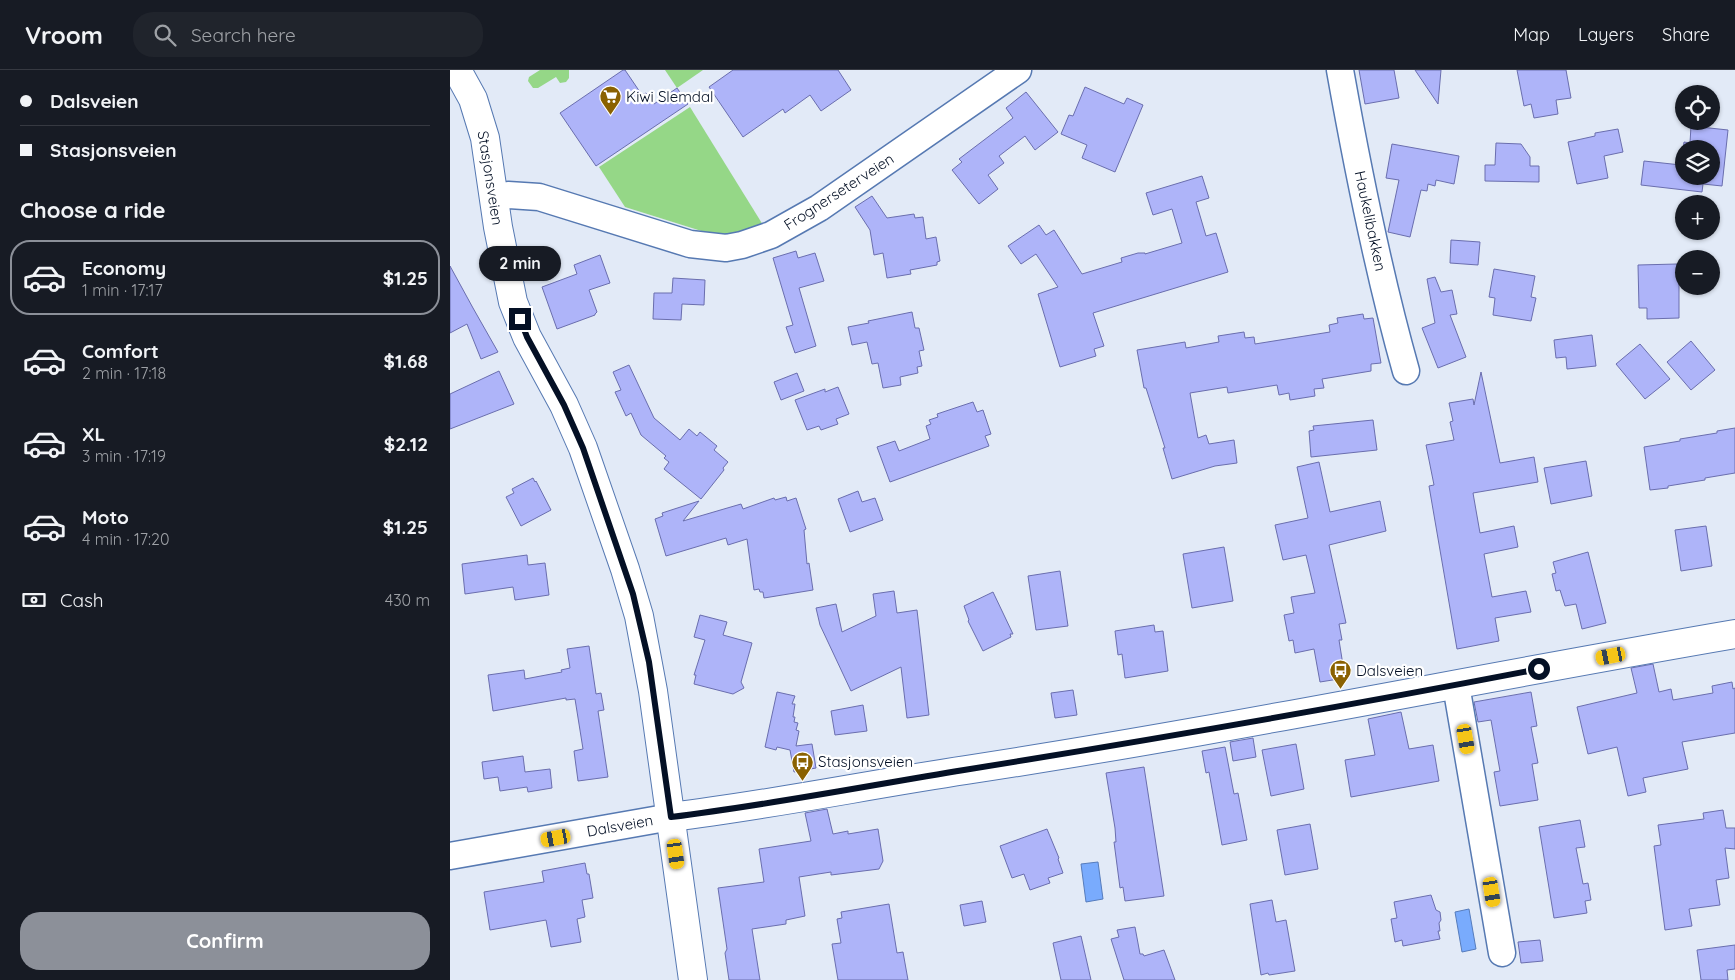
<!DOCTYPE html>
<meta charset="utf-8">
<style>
body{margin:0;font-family:Quicksand,sans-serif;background:#20242c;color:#f1f3f6;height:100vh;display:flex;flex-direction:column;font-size:19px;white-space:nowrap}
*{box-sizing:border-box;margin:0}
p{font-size:16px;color:#9ea1a6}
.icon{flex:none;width:28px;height:28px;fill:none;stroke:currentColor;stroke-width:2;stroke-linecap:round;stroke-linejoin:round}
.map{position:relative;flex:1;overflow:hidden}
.drawer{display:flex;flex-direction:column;background:#171b24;width:450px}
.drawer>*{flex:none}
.hud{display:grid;align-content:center;height:110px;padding:0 20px;background:#171b24}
.controls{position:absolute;left:1225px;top:15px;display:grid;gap:10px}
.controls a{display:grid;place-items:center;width:45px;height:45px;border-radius:50%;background:#171b24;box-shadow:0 1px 4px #0004;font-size:25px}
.end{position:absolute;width:22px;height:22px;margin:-11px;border:6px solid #041025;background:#fff;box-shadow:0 0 0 2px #fff}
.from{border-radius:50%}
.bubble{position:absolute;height:35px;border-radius:18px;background:#171b24;box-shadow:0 1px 4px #0004;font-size:16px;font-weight:700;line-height:35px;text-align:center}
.car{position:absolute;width:15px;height:30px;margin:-15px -8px;border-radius:6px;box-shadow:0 0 4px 1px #0007;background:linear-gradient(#f5c518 24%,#345 0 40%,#f5c518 0 76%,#345 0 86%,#f5c518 0)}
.hud b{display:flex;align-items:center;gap:18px;height:48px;font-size:19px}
.hud b+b{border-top:1px solid #363941}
.hud i{width:12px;height:12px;background:#f1f3f6}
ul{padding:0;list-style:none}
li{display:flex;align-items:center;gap:15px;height:75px;margin:0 10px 8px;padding:0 10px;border:2px solid transparent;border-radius:20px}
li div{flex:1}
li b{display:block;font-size:19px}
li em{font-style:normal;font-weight:700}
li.selected{border-color:#8c9099}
li>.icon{width:45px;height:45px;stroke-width:1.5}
h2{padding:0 20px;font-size:22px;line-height:60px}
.pay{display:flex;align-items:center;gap:12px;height:55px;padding:0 20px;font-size:19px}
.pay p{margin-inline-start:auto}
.button{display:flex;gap:10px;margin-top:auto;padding:10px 20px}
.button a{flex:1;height:58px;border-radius:20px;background:#8c9099;color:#fff;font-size:20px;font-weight:700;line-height:58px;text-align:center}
header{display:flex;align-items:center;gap:30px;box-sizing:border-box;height:70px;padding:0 25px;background:#171b24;border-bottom:1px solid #363941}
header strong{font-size:24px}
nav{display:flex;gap:28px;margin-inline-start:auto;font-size:18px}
.search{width:350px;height:45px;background:#20242c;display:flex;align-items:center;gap:12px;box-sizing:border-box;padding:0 18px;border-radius:20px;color:#9ea1a6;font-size:19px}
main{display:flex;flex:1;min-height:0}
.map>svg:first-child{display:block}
.green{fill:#95d787}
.water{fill:#79abfd;stroke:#567cbc}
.building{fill:#aeb4f9;stroke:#6a6eae;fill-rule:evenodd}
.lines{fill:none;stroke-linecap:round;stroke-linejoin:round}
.minor-casing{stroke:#5679b2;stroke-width:29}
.tertiary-casing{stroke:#5679b2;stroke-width:30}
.minor{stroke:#fff;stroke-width:26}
.tertiary{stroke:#fff;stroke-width:28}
.route{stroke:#041025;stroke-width:6}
.labels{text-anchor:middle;stroke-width:4.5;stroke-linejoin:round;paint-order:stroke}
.poi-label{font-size:15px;fill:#041025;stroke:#fff;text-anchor:start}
.street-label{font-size:15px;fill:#041025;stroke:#fff}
</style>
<header>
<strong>Vroom</strong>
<div class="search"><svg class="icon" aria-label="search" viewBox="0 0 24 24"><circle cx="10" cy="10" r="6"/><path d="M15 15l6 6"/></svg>Search here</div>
<nav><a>Map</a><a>Layers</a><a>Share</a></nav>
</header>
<main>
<section class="drawer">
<div class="hud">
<b><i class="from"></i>Dalsveien</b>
<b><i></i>Stasjonsveien</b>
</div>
<h2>Choose a ride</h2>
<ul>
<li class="selected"><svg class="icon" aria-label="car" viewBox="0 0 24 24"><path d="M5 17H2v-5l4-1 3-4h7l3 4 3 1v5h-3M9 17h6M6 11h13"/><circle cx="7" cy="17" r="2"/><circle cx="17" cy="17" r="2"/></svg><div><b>Economy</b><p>1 min · 17:17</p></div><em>$1.25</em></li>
<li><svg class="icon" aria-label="car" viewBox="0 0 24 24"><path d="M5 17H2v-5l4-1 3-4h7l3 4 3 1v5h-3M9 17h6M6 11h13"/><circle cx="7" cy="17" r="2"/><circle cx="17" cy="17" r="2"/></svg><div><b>Comfort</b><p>2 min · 17:18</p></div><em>$1.68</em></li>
<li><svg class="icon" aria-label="car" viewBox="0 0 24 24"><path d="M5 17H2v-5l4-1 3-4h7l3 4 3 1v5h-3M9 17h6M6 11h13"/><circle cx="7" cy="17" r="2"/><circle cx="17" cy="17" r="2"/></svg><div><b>XL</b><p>3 min · 17:19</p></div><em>$2.12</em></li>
<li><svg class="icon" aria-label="car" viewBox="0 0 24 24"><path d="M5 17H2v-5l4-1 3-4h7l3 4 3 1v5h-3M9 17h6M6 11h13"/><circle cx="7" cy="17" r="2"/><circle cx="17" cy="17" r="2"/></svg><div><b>Moto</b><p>4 min · 17:20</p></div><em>$1.25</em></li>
</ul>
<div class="pay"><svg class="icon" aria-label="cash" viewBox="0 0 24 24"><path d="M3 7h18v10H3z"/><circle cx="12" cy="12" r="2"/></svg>Cash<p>430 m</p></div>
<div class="button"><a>Confirm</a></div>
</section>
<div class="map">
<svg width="1285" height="910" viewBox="0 0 1285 910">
<rect width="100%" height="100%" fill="#e2eaf7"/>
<!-- green -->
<g class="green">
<polygon points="90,0 119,0 119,8 116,12 110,13 106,7 88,18 83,18 78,11 79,7"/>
<polygon points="215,0 253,0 227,18"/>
<polygon points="240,37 313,155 283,164 261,164 175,137 149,97"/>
</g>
<!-- water -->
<g class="water">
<polygon points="648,792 653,829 636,832 631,794"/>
<polygon points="1019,839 1026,879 1012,882 1005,842"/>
</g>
<!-- building -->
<g class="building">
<polygon points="173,0 175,0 192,25 196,23 204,34 227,18 238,34 146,96 110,43"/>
<polygon points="283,0 388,0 401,20 371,41 360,25 335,43 333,39 293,67 259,17"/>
<polygon points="909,0 944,0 949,28 915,34"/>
<polygon points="965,0 991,0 988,34"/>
<polygon points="1067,0 1116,0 1121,28 1106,30 1108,44 1084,48 1081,34 1074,36"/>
<polygon points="635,17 674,34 677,28 693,35 665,102 632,88 637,75 611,64 619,45 623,46"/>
<polygon points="576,22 608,62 585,80 575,66 549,86 554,93 538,105 548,119 529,134 502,100 512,92 509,89 563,48 556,38"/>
<path d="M1241 56 1278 60 1272 116 1253 114 1252 122 1191 115 1194 91 1231 95 1234 72 1240 73ZM1234 79H1261V106H1234Z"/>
<polygon points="1168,59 1173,82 1154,86 1158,108 1127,114 1118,72 1145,66 1145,63"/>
<polygon points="1046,73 1071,74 1080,87 1080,96 1089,96 1089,112 1035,111 1035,95 1045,95"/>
<polygon points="942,74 1009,86 1004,114 986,110 985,116 978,114 977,121 971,120 960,167 938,162 949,110 936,108"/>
<polygon points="752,106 759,128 746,132 756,166 766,163 778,202 643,243 654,276 644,279 646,286 610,297 588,224 608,217 586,184 571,194 558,176 589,155 596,165 604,160 632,204 672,192 671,188 688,183 695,183 695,184 732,173 722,139 703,145 696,123"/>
<polygon points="422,126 437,148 464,144 465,148 473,147 476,169 486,167 490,191 487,192 487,195 460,200 461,204 437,208 433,183 424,185 420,160 405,137"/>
<polygon points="1001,170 1030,172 1028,195 1000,193"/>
<polygon points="346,181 348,188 365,183 374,211 349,218 366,276 345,283 336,257 343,255 323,188"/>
<polygon points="150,185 160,213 139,220 147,242 145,244 145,245 107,259 92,217 127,204 124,195"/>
<polygon points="1227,194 1227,206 1229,206 1229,248 1197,249 1197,238 1189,238 1188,195"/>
<polygon points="0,196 23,238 48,282 31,289 17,254 0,263"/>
<polygon points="1044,199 1085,206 1081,227 1086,228 1081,251 1043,245 1045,228 1039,227"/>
<polygon points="985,207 991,222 1002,220 1007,244 1000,245 1016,287 988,298 972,258 985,253 977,209"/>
<polygon points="223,208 255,210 254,235 232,234 231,250 203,249 204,223 222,223"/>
<polygon points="462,242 465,258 469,258 474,280 469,281 472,296 467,297 468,303 450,307 451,315 433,318 428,293 422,294 417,272 402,275 398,257 419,253 418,251"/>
<polygon points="913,244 914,249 923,248 931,293 921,294 921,301 872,309 874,318 864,319 865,326 840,330 839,323 829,325 827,315 778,323 777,317 740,323 748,368 756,365 759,374 784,370 787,393 765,396 722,409 713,378 715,378 696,318 694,318 687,280 735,272 736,278 769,272 768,266 794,262 795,268 804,267 805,274 880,262 879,255 888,253 887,248"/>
<polygon points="1142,265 1146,296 1117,299 1116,287 1106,288 1104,270"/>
<polygon points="1241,271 1265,300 1241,320 1217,292"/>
<polygon points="1190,274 1220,309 1195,329 1166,294"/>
<polygon points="179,295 204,348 230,370 239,359 247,366 250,362 267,376 264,380 278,392 273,398 274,400 251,429 214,399 219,392 214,388 216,386 191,365 181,343 176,346 165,322 171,320 163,302"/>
<polygon points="49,301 64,334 0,359 0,324"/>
<polygon points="1031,302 1050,393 1084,387 1088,412 1023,423 1030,463 1064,456 1068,477 1034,484 1042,527 1076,521 1081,542 1045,548 1049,571 1007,579 979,416 984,415 976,375 1004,370 1000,352 1003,351 999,333 1023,329 1024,335"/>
<polygon points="347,303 354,321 331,330 324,312"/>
<polygon points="388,317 399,344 386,349 388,354 371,360 369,356 357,360 345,330 375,319 375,322"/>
<polygon points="523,332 527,342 533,340 541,364 535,366 539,376 440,412 427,377 445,371 449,381 480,369 476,356 481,354 479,350 488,347 487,344"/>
<polygon points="923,350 927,380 861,387 859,361 864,360 863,356"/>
<polygon points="1285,358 1285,403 1255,408 1255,410 1218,416 1218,418 1200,420 1194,377 1230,371 1230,369 1267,363 1267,361"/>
<polygon points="1136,391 1142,426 1101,434 1094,398"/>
<polygon points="869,392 880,442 930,431 936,461 879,475 896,553 889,554 892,570 889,570 895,608 870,612 864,579 845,583 843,570 839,571 834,545 844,543 841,527 865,523 856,485 833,490 825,455 858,448 847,397"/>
<polygon points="83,408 85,412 86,411 101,440 71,456 56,427 64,423 62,419"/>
<polygon points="408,421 412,432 425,428 433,450 400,462 388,429"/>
<polygon points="336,427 337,431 346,428 356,459 354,460 357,494 359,493 363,520 314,528 313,522 310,522 309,519 304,520 297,469 278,475 276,468 216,486 205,449 213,446 212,443 249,431 233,451 291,434 293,439 324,428 325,430"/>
<polygon points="1256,456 1262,496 1231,501 1225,460"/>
<polygon points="774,477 783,531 742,538 733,484"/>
<polygon points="1138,482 1156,553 1132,559 1126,534 1115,536 1110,520 1106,521 1102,504 1106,503 1103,492"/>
<polygon points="77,485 78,495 95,493 99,525 65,530 63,517 15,524 12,494"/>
<polygon points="610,501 618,556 586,560 578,506"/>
<polygon points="444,521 447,543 467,540 479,645 457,648 451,597 401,621 370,555 366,538 386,534 392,562 426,546 423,524"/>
<polygon points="543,522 563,564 560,564 561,567 533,581 518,551 519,550 514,536"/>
<polygon points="250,545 277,552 273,565 302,573 291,612 294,618 283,624 244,614 246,605 244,605 255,570 244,567"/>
<polygon points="704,555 705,562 713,561 718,601 675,608 672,584 668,585 665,561"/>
<polygon points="139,576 146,624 151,623 154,640 148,641 158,707 128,711 124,681 133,679 125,629 116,630 116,628 43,641 38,605 74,600 75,609 112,602 111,600 120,598 117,579"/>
<polygon points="1203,594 1209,622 1221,619 1223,630 1263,623 1262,616 1282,612 1283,619 1285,618 1285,663 1232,672 1238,699 1193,708 1196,722 1178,726 1167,677 1138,684 1127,637 1187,623 1181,598"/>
<polygon points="623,620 627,645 605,648 601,623"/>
<polygon points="327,622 345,626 342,634 345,634 343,647 345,647 344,652 348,653 346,660 349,661 346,676 362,674 366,698 344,702 340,680 327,677 326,680 315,677"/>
<polygon points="1081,622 1087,656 1081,657 1088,693 1082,694 1088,730 1050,736 1044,702 1050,701 1041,650 1028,652 1024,632"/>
<polygon points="413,635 417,661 385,665 381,641"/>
<polygon points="951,642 959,679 983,675 989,711 901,727 895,690 925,685 918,649"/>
<polygon points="803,668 806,687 783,691 780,672"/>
<polygon points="846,674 854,719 821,726 812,680"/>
<polygon points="775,677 784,724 788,723 797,770 772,775 759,702 756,703 752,681"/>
<polygon points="73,686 75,702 100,699 102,718 78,722 77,717 50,721 48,707 34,709 32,692"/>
<polygon points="694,697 714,826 675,831 673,817 670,818 664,772 666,772 665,758 656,703"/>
<polygon points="377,739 383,764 398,761 398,764 428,759 433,791 429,799 381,805 381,802 349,807 355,846 336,850 336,854 302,859 310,910 279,910 275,883 277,879 268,818 314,812 309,779 361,771 355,743"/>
<polygon points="1273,740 1276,758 1285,758 1285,779 1275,778 1279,808 1266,810 1270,835 1239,839 1242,856 1215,860 1204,776 1211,775 1208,755 1254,749 1253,743"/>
<polygon points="1130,750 1135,777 1126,778 1133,814 1138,813 1141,830 1135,831 1137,843 1104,848 1089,757"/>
<polygon points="860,754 868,799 835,805 827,760"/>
<polygon points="597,759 609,788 608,789 613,803 598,808 600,813 580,820 574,804 562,808 550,776"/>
<polygon points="135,793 137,804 139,804 143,828 132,830 135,847 127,849 131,872 101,877 96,850 40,860 34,822 94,812 92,801"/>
<polygon points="981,825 986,840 990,842 991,850 989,853 990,861 988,861 990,869 953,876 952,870 945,872 941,849 947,848 944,832"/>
<polygon points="822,830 826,852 836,850 845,901 819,905 818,903 811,905 800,834"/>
<polygon points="532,831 536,852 514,856 510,835"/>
<polygon points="439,834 447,883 453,882 458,910 388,910 382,874 391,873 387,849 392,848 391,842"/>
<polygon points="685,857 690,884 693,884 694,886 714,880 725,910 674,910 661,869 669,867 667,860"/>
<polygon points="631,866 641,910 611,910 603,873"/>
<polygon points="1090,870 1093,891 1071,893 1068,872"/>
<polygon points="1285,875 1285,899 1277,900 1278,910 1251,910 1247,880"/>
</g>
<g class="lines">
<defs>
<g id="minor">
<path d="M890 0C908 101 928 202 956 301"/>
<polyline points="44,127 58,125 89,127 240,174 276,178 292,175 321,165 369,138 568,0"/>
<polyline points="1006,615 1052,883"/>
<polyline points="0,786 221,747"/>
</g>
<g id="tertiary">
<polyline points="7,0 23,29 35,68 48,157 63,232 77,267 114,335 133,378 175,499 189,546 203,621 243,910"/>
<path d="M221 747C320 735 417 715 516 700 773 661 1028 608 1285 564"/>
</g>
</defs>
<!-- minor casing -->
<use href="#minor" class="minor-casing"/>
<!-- tertiary casing -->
<use href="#tertiary" class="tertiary-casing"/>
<!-- minor -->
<use href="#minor" class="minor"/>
<!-- tertiary -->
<use href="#tertiary" class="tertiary"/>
</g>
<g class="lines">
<!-- route -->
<path class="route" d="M70 249 77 267 114 335 133 378 183 524 199 592 221 747C319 735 416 716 514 700 706 669 898 636 1089 599"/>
</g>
<!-- icons -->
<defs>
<symbol id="supermarket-pin" viewBox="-11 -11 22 30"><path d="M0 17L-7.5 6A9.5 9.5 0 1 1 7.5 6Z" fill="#8a6101" stroke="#fff"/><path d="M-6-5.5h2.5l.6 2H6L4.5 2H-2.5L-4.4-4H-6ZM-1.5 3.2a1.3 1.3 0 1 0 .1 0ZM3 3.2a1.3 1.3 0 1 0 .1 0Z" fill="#fff"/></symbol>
<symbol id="bus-pin" viewBox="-11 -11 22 30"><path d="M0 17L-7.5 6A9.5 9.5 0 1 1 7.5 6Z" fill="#8a6101" stroke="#fff"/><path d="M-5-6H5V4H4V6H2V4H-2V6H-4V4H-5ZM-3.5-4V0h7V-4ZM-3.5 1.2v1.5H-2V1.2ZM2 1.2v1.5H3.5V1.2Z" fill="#fff"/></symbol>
</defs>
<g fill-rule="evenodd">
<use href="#supermarket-pin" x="148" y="14" width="25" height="34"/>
<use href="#bus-pin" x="878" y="588" width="25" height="34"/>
<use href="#bus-pin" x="340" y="680" width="25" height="34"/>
</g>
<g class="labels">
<!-- poi labels -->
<g class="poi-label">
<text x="176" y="32">Kiwi Slemdal</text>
<text x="906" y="606">Dalsveien</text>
<text x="368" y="697">Stasjonsveien</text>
</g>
<!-- street labels -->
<g class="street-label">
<text transform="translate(40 108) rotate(81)" y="5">Stasjonsveien</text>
<text transform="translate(389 122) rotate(-33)" y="5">Frognerseterveien</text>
<text transform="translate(920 151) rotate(78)" y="5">Haukelibakken</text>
<text transform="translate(170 756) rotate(-10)" y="5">Dalsveien</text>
</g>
</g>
</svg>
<div class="controls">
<a><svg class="icon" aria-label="locate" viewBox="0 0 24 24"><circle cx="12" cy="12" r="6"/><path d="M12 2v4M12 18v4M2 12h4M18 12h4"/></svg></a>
<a><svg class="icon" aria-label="layers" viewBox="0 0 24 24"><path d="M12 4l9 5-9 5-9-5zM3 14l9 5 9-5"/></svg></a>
<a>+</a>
<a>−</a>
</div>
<i class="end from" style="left:1089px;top:599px"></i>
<i class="end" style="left:70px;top:249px"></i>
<div class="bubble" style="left:29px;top:176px;width:82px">2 min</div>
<i class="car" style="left:1161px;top:586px;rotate:259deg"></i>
<i class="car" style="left:1016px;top:669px;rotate:170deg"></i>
<i class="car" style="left:106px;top:768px;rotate:260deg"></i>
<i class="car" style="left:226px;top:784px;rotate:172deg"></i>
<i class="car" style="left:1042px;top:822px;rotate:171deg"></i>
</div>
</main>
